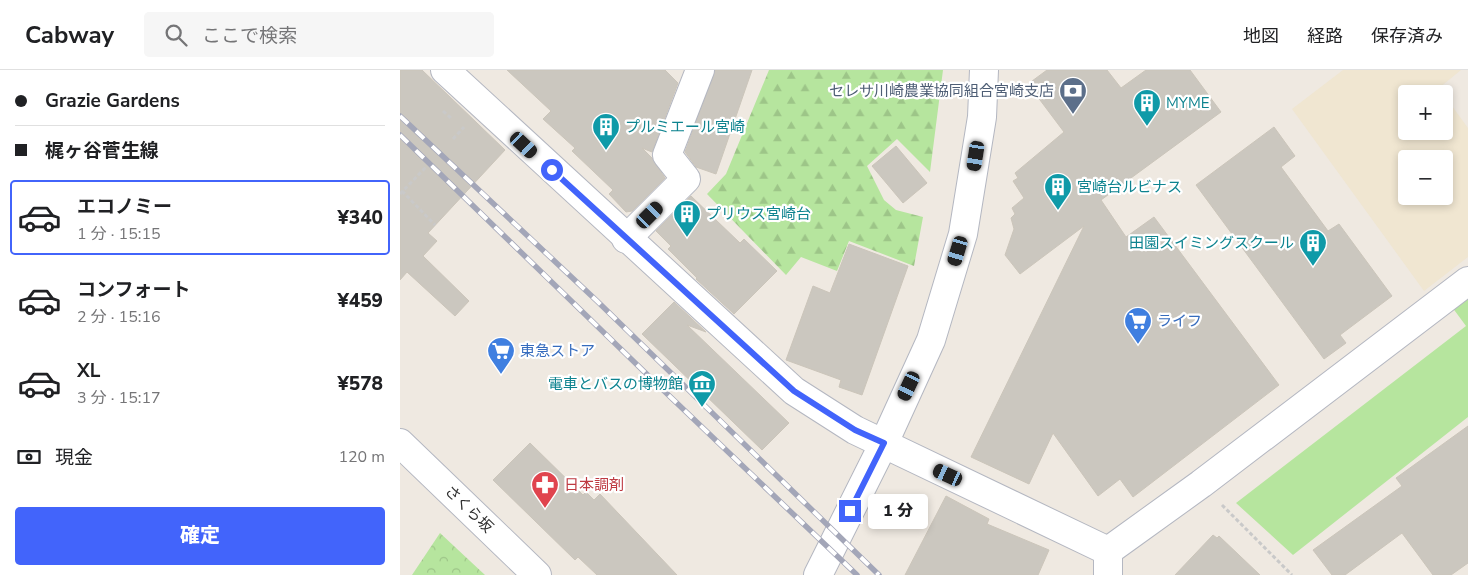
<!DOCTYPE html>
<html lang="ja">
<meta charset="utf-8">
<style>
body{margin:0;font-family:"Nunito Sans","Noto Sans JP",sans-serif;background:#f6f6f6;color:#202124;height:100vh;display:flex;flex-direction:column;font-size:19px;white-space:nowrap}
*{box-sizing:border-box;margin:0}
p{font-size:16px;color:#757577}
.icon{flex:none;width:28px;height:28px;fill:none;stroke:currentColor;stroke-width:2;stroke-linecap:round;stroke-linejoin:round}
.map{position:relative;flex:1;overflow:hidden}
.drawer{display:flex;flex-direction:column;background:#fff;width:400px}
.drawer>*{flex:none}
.guide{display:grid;align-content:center;height:110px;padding:0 15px;background:#fff}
.tools{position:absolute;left:998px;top:15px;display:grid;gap:10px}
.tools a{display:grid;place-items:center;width:55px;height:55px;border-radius:5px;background:#fff;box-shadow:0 2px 8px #0003;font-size:25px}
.end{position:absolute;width:22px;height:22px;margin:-11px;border:6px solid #4264fb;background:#fff;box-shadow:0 0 0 2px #fff}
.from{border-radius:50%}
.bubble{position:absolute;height:35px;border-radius:5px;background:#fff;box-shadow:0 2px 8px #0003;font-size:16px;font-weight:800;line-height:35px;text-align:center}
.car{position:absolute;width:15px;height:30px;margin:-15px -8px;border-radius:6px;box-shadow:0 0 4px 1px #0007;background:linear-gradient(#222 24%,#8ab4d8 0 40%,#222 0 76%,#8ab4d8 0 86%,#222 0)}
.guide b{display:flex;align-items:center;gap:18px;height:48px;font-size:19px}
.guide b+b{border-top:1px solid #e0e0e0}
.guide i{width:12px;height:12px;background:#202124}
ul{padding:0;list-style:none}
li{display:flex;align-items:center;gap:15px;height:75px;margin:0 10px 8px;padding:0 5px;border:2px solid transparent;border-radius:5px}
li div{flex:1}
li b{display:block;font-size:19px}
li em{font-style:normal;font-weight:800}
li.on{border-color:#4264fb}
li>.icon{width:45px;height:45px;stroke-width:1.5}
.pay{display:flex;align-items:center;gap:12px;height:55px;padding:0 15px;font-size:19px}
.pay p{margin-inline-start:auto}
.button{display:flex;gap:10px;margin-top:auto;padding:10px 15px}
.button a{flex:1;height:58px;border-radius:5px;background:#4264fb;color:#fff;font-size:20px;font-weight:800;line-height:58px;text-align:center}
header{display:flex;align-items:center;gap:30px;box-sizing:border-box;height:70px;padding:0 25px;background:#fff;border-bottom:1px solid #e0e0e0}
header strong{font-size:24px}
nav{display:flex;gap:28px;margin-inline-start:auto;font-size:18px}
.search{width:350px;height:45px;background:#f6f6f6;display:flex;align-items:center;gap:12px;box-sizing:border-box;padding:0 18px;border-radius:5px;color:#757577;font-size:19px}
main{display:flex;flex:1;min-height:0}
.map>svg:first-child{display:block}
.education{fill:#f0e6d1;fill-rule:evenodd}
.grass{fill:#b6e59e}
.forest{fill:url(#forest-firs)}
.park{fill:url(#park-crowns)}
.building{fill:#cbc7bf;stroke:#cbc5ba}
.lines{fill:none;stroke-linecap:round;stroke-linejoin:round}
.minor-casing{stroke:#b4b7c1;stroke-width:30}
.path{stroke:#c9c9c9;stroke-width:3;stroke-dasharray:4 2.5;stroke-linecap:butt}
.minor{stroke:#fff;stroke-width:28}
.rail-casing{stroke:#a3a6b8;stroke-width:5.5}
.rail{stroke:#fff;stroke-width:4;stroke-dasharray:11;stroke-linecap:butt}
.route{stroke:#4264fb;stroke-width:6}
.labels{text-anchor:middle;stroke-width:4.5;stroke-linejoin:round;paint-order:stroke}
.service-label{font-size:15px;fill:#4e5e75;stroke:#fff;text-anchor:end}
.culture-label{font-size:15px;fill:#0d838f;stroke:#fff;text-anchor:start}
.shop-label{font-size:15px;fill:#366cbe;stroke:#fff;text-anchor:start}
.health-label{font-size:15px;fill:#be3a42;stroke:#fff;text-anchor:start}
.street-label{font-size:15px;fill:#2e2e2e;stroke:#fff}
</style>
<header>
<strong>Cabway</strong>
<div class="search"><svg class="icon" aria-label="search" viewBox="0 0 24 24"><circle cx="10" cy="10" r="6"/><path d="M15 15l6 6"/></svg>ここで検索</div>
<nav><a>地図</a><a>経路</a><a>保存済み</a></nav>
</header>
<main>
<section class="drawer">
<div class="guide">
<b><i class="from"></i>Grazie Gardens</b>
<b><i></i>梶ヶ谷菅生線</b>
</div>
<ul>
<li class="on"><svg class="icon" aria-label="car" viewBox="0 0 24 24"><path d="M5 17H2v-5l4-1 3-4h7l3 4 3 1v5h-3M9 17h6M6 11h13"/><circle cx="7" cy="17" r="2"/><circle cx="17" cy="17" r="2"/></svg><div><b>エコノミー</b><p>1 分 · 15:15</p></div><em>¥340</em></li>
<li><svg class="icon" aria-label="car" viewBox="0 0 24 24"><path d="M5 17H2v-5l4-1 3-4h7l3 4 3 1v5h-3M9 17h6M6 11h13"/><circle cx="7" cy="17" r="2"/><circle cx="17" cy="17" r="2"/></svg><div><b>コンフォート</b><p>2 分 · 15:16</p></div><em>¥459</em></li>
<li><svg class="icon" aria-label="car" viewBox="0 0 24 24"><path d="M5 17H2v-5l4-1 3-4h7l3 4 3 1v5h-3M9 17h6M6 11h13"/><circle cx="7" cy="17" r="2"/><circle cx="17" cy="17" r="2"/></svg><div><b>XL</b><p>3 分 · 15:17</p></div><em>¥578</em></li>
</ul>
<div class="pay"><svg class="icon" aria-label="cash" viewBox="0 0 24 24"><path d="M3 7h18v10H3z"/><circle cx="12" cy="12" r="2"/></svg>現金<p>120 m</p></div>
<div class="button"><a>確定</a></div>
</section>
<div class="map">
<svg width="1068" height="505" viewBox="0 0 1068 505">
<defs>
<pattern id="forest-firs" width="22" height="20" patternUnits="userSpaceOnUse" patternTransform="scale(1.25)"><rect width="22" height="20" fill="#b6e59e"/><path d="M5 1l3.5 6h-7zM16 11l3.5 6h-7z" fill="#9dc588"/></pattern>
<pattern id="park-crowns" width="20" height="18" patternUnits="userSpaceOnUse" patternTransform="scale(1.25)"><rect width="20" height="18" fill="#b6e59e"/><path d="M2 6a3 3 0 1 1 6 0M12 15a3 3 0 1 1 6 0" fill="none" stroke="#9dc588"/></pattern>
</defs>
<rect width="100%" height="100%" fill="#efe9e1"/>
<!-- education -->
<path class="education" d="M943 0H1061L1039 18 1043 24H1006V61H1044V25L1068 58V187L1024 221 892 39ZM1006 89H1044V126H1006Z"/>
<!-- grass -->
<polygon class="grass" points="1068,225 1068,347 893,485 836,433 1066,256 1052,237"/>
<!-- forest -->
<polygon class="forest" points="369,0 543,0 530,102 497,69 467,96 484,130 496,140 523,147 514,196 449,171 437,201 401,187 386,205 307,124 326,104"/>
<!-- park -->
<polygon class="park" points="40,463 85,505 12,505"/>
<!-- building -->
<g class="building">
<polygon points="0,0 22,0 105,80 28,163 37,171 23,186 69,231 55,246 7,202 0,210"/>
<polygon points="107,0 265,0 278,13 252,82 242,78 252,88 265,108 232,141 226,142 209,124 213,120 172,81 175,78 143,49 151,41"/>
<polygon points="315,0 352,0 316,104 296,97 285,82"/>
<polygon points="647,0 707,0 721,18 746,0 790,0 821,42 701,130 726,167 754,147 879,315 733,427 720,409 698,426 653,363 629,414 571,387 684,156 620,204 605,185 614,159 611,148 615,144 612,138 624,128 613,111 618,108 615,103 664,62 628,14"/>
<polygon points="874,57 895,86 881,97 928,161 939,154 992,226 940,265 946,273 924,289 796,115"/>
<polygon points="496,76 527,113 503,133 472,96"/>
<polygon points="291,126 340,173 344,169 377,201 334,244 296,209 297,208 268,179 271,176 256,161"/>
<polygon points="449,174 508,196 462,325 439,317 441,310 386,290 413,216 430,223"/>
<polygon points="274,232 306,262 287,255 389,353 362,380 242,264"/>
<polygon points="1068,356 1068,493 1051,505 1033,505 1002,463 945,505 932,505 913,480 1002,416 996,408"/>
<polygon points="130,373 183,425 186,422 194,430 200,424 277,505 197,505 178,487 175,490 93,410"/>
<polygon points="546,426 589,449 587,454 649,480 638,505 505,505"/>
<polygon points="813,465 817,468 819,466 860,505 775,505"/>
</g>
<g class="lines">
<defs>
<g id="minor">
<polyline points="45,0 394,321 455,360 708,481"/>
<polyline points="226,169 286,109 267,85 300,0"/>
<polyline points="0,373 137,505"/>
<polyline points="708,481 801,414 1068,211"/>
<polyline points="418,505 484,373 531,270 563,164 582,47 584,0"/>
<polyline points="708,505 708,481"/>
</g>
</defs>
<!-- minor casing -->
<use href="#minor" class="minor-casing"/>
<!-- path -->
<g class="path">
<polyline points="43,41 52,49"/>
<polyline points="53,69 64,57"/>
<polyline points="2,121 35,155"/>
<polyline points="0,124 26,97"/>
<polyline points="822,435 892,505"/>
</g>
<!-- minor -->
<use href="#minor" class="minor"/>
<defs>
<g id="rail">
<polyline points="0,46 197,231 479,505"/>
<polyline points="0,65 260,317 457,505"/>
</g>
</defs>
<!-- rail casing -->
<use href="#rail" class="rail-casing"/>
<!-- rail -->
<use href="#rail" class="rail"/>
</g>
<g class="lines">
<!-- route -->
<polyline class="route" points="152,100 394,321 455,360 484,373 450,441"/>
</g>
<!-- icons -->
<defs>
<symbol id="bank-pin" viewBox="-11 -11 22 30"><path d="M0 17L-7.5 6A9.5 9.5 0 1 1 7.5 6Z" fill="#5c6f8a" stroke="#fff"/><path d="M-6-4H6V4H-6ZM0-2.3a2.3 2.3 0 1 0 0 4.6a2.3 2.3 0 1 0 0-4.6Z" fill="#fff"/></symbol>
<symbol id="building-pin" viewBox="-11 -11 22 30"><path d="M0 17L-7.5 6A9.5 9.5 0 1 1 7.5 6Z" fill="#0f9aa8" stroke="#fff"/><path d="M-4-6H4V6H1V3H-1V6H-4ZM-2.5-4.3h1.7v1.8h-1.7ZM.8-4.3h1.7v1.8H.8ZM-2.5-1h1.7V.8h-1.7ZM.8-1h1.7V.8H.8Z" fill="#fff"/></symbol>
<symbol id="supermarket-pin" viewBox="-11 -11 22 30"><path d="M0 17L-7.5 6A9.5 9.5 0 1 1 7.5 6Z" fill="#3f7fe0" stroke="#fff"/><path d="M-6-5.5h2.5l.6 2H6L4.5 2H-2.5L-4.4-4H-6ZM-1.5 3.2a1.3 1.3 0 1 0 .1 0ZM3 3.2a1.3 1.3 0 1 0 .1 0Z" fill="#fff"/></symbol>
<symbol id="museum-pin" viewBox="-11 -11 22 30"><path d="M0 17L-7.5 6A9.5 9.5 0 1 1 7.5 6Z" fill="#0f9aa8" stroke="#fff"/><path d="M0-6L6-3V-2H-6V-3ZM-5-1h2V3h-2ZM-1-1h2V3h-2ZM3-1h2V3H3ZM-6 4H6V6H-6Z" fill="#fff"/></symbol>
<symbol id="pharmacy-pin" viewBox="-11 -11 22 30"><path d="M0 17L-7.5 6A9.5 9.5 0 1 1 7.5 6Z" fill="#e0444e" stroke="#fff"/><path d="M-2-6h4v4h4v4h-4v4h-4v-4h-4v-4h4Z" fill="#fff"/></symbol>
</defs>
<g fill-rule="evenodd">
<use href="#bank-pin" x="657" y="5" width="32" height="43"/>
<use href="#building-pin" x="731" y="17" width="32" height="43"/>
<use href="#building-pin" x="190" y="41" width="32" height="43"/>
<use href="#building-pin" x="642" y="101" width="32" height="43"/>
<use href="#building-pin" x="271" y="128" width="32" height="43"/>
<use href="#building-pin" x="897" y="157" width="32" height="43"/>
<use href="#supermarket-pin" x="722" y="235" width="32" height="43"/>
<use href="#supermarket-pin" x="85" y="265" width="32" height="43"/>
<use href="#museum-pin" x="286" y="298" width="32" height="43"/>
<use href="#pharmacy-pin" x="129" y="399" width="32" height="43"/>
</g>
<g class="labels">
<!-- service labels -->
<g class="service-label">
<text x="654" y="26">セレサ川崎農業協同組合宮崎支店</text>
</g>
<!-- culture labels -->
<g class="culture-label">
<text x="766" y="38">MYME</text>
<text x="225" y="62">プルミエール宮崎</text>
<text x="677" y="122">宮崎台ルビナス</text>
<text x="306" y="149">プリウス宮崎台</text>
<text x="894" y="178" text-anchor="end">田園スイミングスクール</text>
<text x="283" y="319" text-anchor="end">電車とバスの博物館</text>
</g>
<!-- shop labels -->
<g class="shop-label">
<text x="757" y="256">ライフ</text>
<text x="120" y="286">東急ストア</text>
</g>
<!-- health labels -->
<g class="health-label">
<text x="164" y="420">日本調剤</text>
</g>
<!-- street labels -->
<g class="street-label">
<text transform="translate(69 439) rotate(44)" y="5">さくら坂</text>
</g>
</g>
</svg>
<div class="tools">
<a>+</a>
<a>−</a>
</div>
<i class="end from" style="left:152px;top:100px"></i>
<i class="end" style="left:450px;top:441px"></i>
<div class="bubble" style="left:468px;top:424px;width:60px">1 分</div>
<i class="car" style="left:124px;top:75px;rotate:133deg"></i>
<i class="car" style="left:576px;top:86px;rotate:189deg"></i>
<i class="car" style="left:250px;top:145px;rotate:45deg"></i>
<i class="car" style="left:558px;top:181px;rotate:197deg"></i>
<i class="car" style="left:509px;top:316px;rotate:205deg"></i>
<i class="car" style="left:548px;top:405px;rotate:295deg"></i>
</div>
</main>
